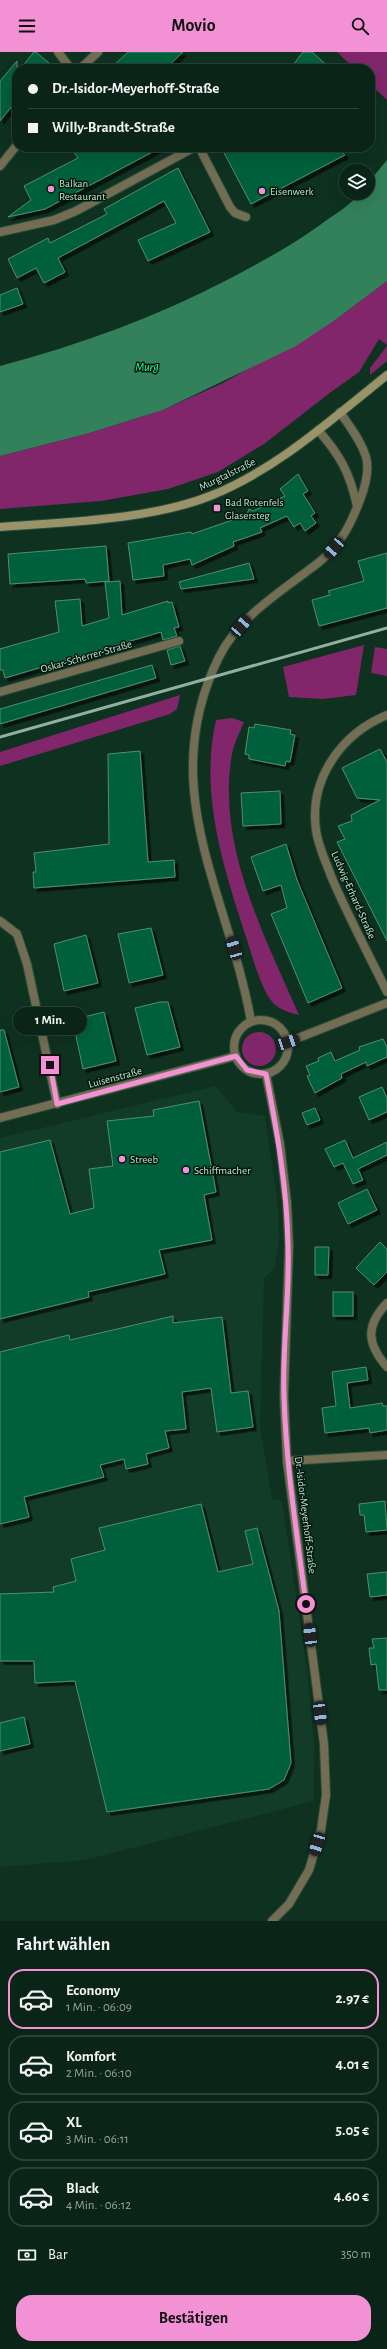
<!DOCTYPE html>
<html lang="de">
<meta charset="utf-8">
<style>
body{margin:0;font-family:"Alegreya Sans",sans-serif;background:#132d21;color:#f1f3f6;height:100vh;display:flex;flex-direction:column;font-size:15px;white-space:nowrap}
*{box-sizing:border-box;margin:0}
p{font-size:13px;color:#99a5a2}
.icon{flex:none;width:22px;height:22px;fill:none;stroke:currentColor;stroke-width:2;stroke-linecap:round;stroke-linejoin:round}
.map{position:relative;height:1869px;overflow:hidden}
.sheet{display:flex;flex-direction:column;background:#0a2518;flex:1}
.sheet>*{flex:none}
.top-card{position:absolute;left:12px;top:12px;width:363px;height:88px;border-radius:16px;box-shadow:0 4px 16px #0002,0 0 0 1px #2a4237;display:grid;align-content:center;height:88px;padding:0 16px;background:#0a2518}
.buttons{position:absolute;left:339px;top:112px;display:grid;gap:8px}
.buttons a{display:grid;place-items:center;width:36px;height:36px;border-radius:50%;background:#0a2518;box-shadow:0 4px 16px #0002,0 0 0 1px #2a4237;font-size:20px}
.end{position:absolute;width:18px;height:18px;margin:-9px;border:5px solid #f391d5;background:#111;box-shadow:0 0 0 2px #111}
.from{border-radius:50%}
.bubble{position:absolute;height:28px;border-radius:14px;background:#0a2518;box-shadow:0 4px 16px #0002,0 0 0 1px #2a4237;font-size:13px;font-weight:600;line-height:28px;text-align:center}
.car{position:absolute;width:12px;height:24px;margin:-12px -6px;border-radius:5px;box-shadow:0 0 3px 1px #0007;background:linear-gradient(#222 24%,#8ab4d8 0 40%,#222 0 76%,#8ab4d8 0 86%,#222 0)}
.top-card b{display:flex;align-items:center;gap:14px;height:38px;font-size:15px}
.top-card b+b{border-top:1px solid #2a4237}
.top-card i{width:10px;height:10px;background:#f1f3f6}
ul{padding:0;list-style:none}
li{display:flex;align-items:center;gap:12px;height:60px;margin:0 8px 6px;padding:0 8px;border:2px solid #2a4237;border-radius:16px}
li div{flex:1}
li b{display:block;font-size:15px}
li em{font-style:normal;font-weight:600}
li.active{border-color:#f391d5}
li>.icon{width:36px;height:36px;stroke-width:1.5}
h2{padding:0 16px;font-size:18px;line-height:48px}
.pay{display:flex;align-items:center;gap:10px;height:44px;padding:0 16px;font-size:15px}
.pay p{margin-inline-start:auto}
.action{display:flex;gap:8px;margin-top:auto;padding:8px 16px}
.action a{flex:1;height:46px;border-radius:16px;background:#f391d5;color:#111;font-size:16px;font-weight:600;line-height:46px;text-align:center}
header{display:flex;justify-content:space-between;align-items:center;height:52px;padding:0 16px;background:#f391d5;color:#111;font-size:18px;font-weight:600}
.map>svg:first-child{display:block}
.built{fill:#133c28}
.green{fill:#82266b}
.water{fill:#33815b}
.building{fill:#03603d;stroke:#4e906d;filter:url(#shadow)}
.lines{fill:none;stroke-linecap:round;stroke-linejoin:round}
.street-casing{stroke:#2b4d3c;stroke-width:10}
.secondary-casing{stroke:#2b4d3c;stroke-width:10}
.street{stroke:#726d53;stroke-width:8}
.secondary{stroke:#9a9369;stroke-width:8}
.rail{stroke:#90b19f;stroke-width:3}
.route{stroke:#f391d5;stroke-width:5}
.poi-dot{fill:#f391d5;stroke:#00180b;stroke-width:1.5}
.labels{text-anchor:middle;stroke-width:3;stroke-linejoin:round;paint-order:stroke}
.poi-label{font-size:11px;fill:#c1e2cf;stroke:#00180b;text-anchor:start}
.street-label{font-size:11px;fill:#c1e2cf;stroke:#00180b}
.water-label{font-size:12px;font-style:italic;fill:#30feaa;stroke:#00180b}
</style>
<header><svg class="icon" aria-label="menu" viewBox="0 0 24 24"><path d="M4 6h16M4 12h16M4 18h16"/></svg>Movio<svg class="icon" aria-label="search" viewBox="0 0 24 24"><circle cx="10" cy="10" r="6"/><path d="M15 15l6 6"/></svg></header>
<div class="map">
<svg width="387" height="1869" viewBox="0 0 387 1869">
<defs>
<filter id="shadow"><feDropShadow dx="3.5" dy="3.5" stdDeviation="0" flood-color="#0009"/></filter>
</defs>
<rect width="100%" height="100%" fill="#0e3120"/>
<!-- built -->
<polygon class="built" points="216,1034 237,1060 265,1064 278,1154 279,1191 274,1216 264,1227 260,1374 272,1447 282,1449 308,1625 314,1693 314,1749 85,1808 0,1815 0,1086"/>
<!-- green -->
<g class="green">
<polygon points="337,0 387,0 387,48 370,32 370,17 355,17"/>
<polygon points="387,229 387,293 379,287 359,320 331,340 264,392 218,420 168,437 101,449 0,457 0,404 86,382 163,358 223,331 335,268"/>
<polygon points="387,294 387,309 370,323 370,316"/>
<polygon points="364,593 356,643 323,647 289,645 283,615"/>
<polygon points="375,595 387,597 387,624 371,621"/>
<polygon points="180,643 177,657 170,662 0,714 0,700"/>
<path d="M232 666 244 670C240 680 234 691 232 702 216 793 264 882 299 963 290 961 281 958 274 952 261 938 253 906 247 888 224 817 199 743 216 668Z"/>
<circle cx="259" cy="997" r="17"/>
</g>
<!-- water -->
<path class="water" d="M387 108V229L335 268 296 294 163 358 86 382 0 404V314C79 293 156 265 229 227 261 210 291 194 320 173 333 163 350 154 360 141H368V131Z"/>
<!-- building -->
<g class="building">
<polygon points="34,0 36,0 56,17 20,17"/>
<polygon points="128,0 183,0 165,17 110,17"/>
<polygon points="303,0 312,0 331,17 290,17"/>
<polygon points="17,9 17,48 0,69 0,29"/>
<polygon points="70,95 162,95 45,157 8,165 31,148 24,134 78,106"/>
<polygon points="221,95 337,95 345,103 251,152"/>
<polygon points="178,116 210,180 148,209 138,188 176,171 164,149 58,206 65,220 50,228 44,231 36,216 17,226 8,207 48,186 50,191 107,162 104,157"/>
<polygon points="17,236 23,252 0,260 0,243"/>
<polygon points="298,422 308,439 303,442 315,461 311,464 316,471 305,479 300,471 294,475 287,464 260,476 262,480 233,490 234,494 192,513 190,507 163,513 164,524 133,528 128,491 191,480 192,482 238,466 247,462 249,457 253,459 285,444 280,437"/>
<polygon points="106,494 109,529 86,531 85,527 10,532 8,502"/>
<polygon points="387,501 387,556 319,574 312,548 330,543 328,539 364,529 358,509"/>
<polygon points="249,511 254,527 181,537 179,530"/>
<polygon points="120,529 122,563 168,549 168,551 172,550 179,575 174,576 177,584 163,588 161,580 5,626 3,618 0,618 0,597 59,580 55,549 80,547 82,574 109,566 105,530"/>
<polygon points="180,594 185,609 171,613 167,598"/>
<polygon points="152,613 156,626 0,672 0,657"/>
<polygon points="255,672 291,678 290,682 295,683 290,710 286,709 285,714 249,707 249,703 245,702 249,675 254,676"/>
<polygon points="380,697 387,710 387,889 337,790 345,787 338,774 352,769 351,763 380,748 357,746 342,716"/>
<polygon points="140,699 148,810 174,808 175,825 34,836 33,820 36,820 34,801 109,792 108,702"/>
<polygon points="280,739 281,772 243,774 241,741"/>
<polygon points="286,792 297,828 342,936 308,951 271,862 287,856 281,833 263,839 251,805"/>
<polygon points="151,876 163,923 129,931 118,882"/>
<polygon points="86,883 98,931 64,939 54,892"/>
<polygon points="160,950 168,950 180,995 147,1003 135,956"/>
<polygon points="104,960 116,1009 83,1017 73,970 81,968 80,966"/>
<polygon points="0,978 4,978 19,1035 0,1040"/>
<polygon points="383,987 387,995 387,1005 367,1014 366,1010 341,1022 342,1026 315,1041 307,1024 310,1023 306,1014 319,1009 318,1006 331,1000 335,1009 360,998 359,995"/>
<polygon points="382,1035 387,1046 387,1060 369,1068 359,1045"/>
<polygon points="199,1049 216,1140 204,1143 212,1188 159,1198 165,1222 88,1240 89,1245 0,1267 0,1100 50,1088 70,1162 94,1156 89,1117 113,1114 107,1069 154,1064 153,1058"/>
<polygon points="315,1056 320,1068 307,1073 302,1061"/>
<polygon points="345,1088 353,1106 387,1090 387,1103 358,1117 363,1128 353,1132 343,1111 334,1115 325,1097"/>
<polygon points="367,1137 377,1158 348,1172 338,1151"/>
<polygon points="380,1190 387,1197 387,1220 374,1233 356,1216"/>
<polygon points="315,1195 329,1195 328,1223 315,1223"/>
<rect x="333" y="1240" width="20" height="24"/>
<polygon points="173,1264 173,1271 222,1265 231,1341 248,1339 253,1375 217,1380 211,1336 182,1340 186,1377 165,1379 169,1396 146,1402 148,1412 126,1417 124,1407 100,1413 104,1425 24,1445 29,1465 0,1472 0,1300 69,1283 70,1288"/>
<polygon points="366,1315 368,1328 347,1331 350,1356 382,1351 383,1354 387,1354 387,1378 370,1381 369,1376 325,1381 322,1356 336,1354 332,1320"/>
<polygon points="385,1449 387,1478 366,1480 364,1463 360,1463 359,1452"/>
<polygon points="201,1452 218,1520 253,1512 245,1479 257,1476 279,1559 291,1711 284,1728 269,1737 107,1760 75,1629 35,1631 34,1609 0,1609 0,1542 54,1540 53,1535 76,1529 71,1507 105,1498 99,1476"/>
<polygon points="387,1520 387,1543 370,1545 367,1522"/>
<polygon points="387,1586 387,1638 379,1638 376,1612 371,1613 369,1596 374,1596 372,1587"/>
<polygon points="24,1665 30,1692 0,1699 0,1671"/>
</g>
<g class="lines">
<defs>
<g id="street">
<polyline points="58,0 71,17"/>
<polyline points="80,17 98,0"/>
<polyline points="199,95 230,155 235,161 246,165"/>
<polyline points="0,114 17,93"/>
<polyline points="0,180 54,168 76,159 195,95"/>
<path d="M318 378C340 403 350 421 357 454"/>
<polyline points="0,640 179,589"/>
<path d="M387 663C341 682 309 727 316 778 318 794 326 810 331 824 348 864 368 901 387 940"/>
<polyline points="0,869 17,882 27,912 57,1052"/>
<circle cx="261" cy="995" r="27"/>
<path d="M251 969C228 840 154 737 219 605 237 569 271 546 302 523 310 517 319 511 326 504 343 488 352 469 360 448 365 435 370 419 366 405 361 388 349 374 340 360"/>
<polyline points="288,990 387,951"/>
<polyline points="266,1022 280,1092 287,1151 289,1194 284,1344 287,1409 324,1692 326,1743 321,1778 309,1818 289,1852 272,1869"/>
<polyline points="0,1066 236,1004"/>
<path d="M387 1251C365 1274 367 1292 387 1315"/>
<polyline points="287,1409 387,1403"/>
</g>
<path id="secondary" d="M0 475C64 470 150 468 210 444 276 418 332 367 387 323"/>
</defs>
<!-- street casing -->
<use href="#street" class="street-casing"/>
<!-- secondary casing -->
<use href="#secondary" class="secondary-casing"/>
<!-- street -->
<use href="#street" class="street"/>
<!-- secondary -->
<use href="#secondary" class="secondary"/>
<!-- rail -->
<polyline class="rail" points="0,685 387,576"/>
</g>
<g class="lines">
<!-- route -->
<path class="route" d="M50 1013 57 1052 236 1004 247 1018 266 1022C277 1079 287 1135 288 1193 290 1243 282 1294 284 1344 286 1414 297 1483 306 1552"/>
</g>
<!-- markers -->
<g class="poi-dot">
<circle cx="51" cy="137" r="4"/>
<circle cx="262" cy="139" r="4"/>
<rect x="213" y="452" width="8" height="8" rx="2"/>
<circle cx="122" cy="1107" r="4"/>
<circle cx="186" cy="1118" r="4"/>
</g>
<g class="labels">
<!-- poi labels -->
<g class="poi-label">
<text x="59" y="135">Balkan<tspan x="59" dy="13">Restaurant</tspan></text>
<text x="270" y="143">Eisenwerk</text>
<text x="225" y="454">Bad Rotenfels<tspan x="225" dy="13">Glasersteg</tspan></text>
<text x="130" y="1111">Streeb</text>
<text x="194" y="1122">Schiffmacher</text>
</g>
<!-- street labels -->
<g class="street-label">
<text transform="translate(227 422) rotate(-26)" y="4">Murgtalstraße</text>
<text transform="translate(86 604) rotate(-16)" y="4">Oskar-Scherrer-Straße</text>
<text transform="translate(354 843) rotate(66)" y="4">Ludwig-Erhard-Straße</text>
<text transform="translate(115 1025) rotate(-15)" y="4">Luisenstraße</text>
<text transform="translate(306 1463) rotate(83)" y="4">Dr.-Isidor-Meyerhoff-Straße</text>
</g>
<!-- water labels -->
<g class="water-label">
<text x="147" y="319">Murg</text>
</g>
</g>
</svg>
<div class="buttons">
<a><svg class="icon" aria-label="layers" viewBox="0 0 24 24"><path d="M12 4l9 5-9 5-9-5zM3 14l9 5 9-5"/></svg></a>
</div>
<i class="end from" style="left:306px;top:1552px"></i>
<i class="end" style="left:50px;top:1013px"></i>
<div class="bubble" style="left:13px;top:955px;width:74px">1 Min.</div>
<i class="car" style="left:334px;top:496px;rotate:221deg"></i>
<i class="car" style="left:241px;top:574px;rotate:41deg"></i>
<i class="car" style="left:234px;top:896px;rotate:344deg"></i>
<i class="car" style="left:288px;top:990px;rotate:72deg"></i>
<i class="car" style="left:310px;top:1583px;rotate:353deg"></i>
<i class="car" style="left:320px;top:1661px;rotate:173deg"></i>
<i class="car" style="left:317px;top:1792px;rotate:197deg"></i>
<div class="top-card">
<b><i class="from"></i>Dr.-Isidor-Meyerhoff-Straße</b>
<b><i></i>Willy-Brandt-Straße</b>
</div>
</div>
<section class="sheet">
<h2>Fahrt wählen</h2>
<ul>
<li class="active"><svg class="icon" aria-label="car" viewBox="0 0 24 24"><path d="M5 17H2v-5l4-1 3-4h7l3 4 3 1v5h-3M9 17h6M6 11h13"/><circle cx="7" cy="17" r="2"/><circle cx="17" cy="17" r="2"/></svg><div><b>Economy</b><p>1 Min. · 06:09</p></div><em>2.97 €</em></li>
<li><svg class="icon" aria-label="car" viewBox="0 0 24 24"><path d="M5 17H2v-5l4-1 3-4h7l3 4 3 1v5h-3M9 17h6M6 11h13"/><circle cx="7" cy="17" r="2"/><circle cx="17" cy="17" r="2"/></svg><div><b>Komfort</b><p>2 Min. · 06:10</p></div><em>4.01 €</em></li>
<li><svg class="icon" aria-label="car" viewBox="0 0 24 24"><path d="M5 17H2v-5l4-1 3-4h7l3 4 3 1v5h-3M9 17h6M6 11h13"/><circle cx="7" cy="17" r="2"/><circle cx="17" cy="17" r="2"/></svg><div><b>XL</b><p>3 Min. · 06:11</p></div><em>5.05 €</em></li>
<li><svg class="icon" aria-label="car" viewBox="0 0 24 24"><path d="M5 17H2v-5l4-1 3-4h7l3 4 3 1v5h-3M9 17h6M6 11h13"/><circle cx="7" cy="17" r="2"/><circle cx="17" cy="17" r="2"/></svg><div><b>Black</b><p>4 Min. · 06:12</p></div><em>4.60 €</em></li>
</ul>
<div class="pay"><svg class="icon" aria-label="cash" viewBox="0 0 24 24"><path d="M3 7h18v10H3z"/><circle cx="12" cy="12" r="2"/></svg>Bar<p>350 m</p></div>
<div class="action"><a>Bestätigen</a></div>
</section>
